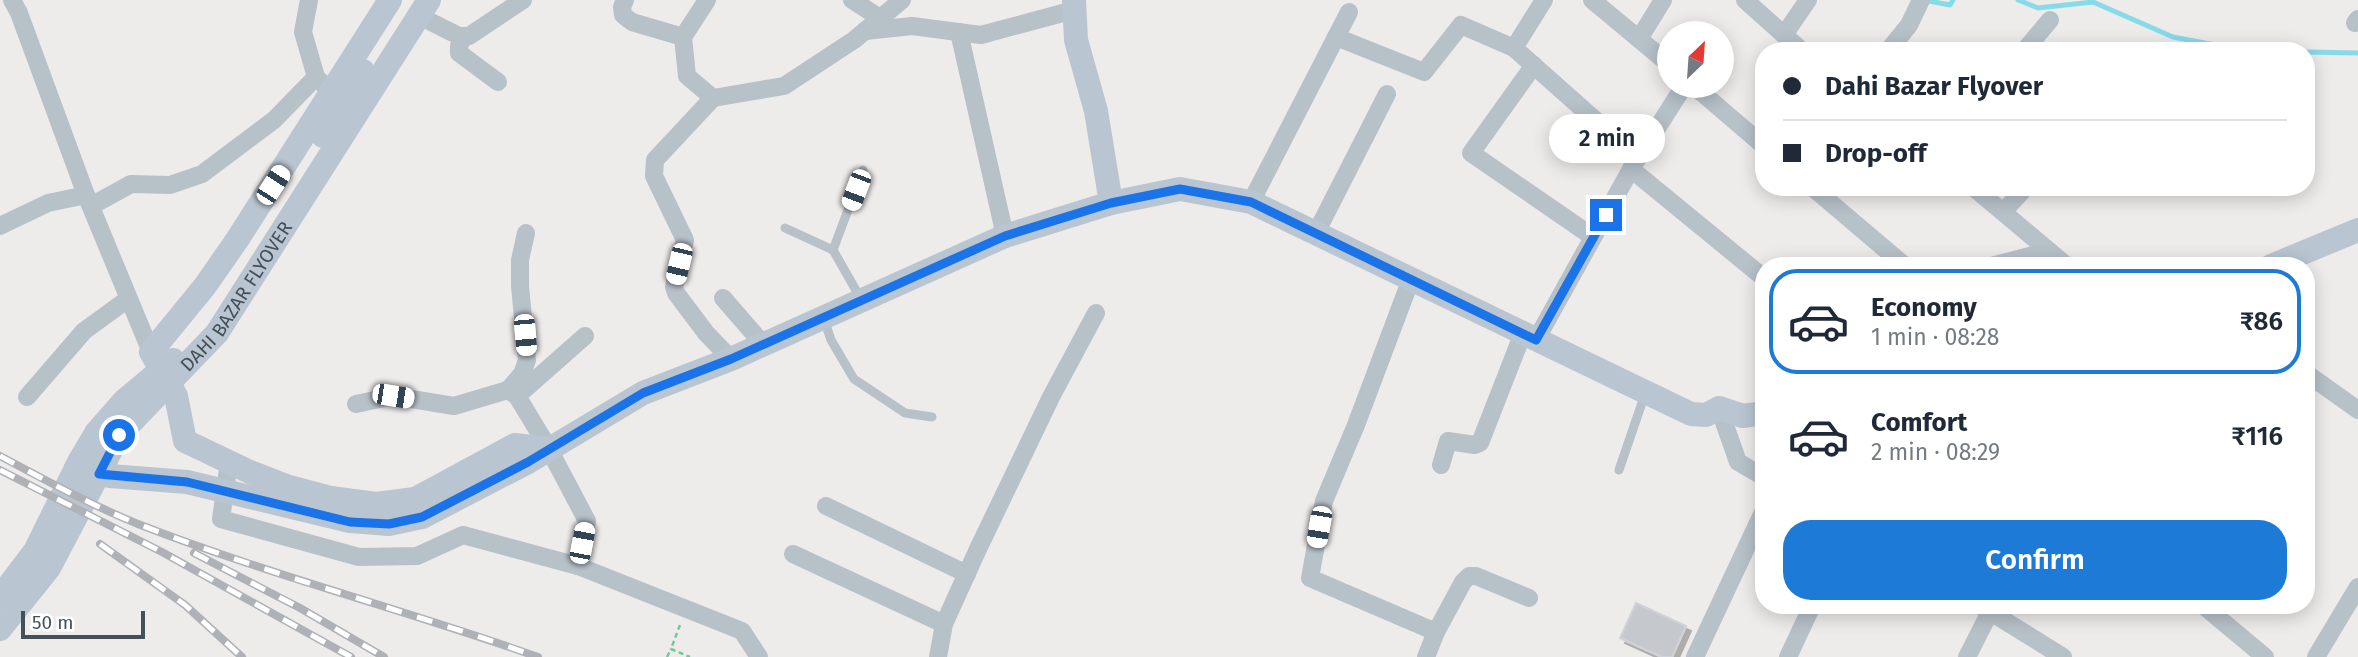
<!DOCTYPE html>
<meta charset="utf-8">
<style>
body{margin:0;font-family:"Fira Sans",sans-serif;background:#f2f2f3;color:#1f2937;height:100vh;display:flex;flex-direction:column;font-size:26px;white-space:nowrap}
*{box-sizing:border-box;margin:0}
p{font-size:23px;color:#747a83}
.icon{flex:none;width:38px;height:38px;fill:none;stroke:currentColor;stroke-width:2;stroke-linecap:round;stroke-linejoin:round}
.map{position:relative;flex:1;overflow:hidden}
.side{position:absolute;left:1755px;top:257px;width:560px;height:357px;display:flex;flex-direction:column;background:#fff;border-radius:28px;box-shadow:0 4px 18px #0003}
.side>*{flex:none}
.guide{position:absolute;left:1755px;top:42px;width:560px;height:154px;border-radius:28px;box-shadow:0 4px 18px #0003;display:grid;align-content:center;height:154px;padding:0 28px;background:#fff}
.needle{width:46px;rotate:25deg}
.controls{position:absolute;left:1657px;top:21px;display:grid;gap:14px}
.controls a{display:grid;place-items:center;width:77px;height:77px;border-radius:50%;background:#fff;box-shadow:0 4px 18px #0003;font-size:35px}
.scale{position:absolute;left:21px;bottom:18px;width:124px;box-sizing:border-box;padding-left:7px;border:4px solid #445058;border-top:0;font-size:19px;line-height:24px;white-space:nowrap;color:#445058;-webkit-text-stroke:5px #fff;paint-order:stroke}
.end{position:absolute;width:32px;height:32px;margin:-16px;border:9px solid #1a73e8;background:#fff;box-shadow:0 0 0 4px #fff}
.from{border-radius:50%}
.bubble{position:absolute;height:49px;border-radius:24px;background:#fff;box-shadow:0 4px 18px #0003;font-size:23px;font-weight:600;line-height:49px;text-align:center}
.car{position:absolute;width:21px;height:42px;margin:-21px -10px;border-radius:9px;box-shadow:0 0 5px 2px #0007;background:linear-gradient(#fff 24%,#345 0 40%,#fff 0 76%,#345 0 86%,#fff 0)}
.guide b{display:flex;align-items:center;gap:24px;height:66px;font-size:26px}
.guide b+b{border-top:2px solid #e0e1e3}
.guide i{width:18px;height:18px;background:#1f2937}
ul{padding:12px 0 0;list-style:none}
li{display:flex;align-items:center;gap:21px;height:105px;margin:0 14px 10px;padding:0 14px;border:4px solid transparent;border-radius:28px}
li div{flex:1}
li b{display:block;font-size:26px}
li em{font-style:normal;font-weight:600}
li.current{border-color:#1d7bd7}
li>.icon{width:63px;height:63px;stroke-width:1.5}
.button{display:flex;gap:14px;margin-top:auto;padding:14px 28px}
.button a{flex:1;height:80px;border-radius:28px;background:#1d7bd7;color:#fff;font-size:28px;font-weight:600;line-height:80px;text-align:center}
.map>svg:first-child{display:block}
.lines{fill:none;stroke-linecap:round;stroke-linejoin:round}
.stream{stroke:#87dbe9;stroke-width:5}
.building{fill:#c5c9ce;stroke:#cfd2d7;stroke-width:2;filter:url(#shadow)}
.path{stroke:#72c998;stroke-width:2.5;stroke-dasharray:5 3.5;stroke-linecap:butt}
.lane{stroke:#b7c1c8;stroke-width:9}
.street{stroke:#b7c1c8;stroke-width:18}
.secondary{stroke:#b9c5d0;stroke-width:24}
.rail-casing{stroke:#aeb1b6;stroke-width:8}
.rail{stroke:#fff;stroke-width:5;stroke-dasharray:16;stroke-linecap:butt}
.route{stroke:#1a73e8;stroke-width:9}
.labels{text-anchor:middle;stroke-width:7;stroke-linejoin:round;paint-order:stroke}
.street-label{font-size:19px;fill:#445058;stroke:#fff}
</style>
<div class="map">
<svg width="2358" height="657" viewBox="0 0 2358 657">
<defs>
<filter id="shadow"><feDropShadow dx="5" dy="5" stdDeviation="0" flood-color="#0004"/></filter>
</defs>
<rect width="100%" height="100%" fill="#eeebeb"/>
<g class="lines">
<!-- stream -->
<g class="stream">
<polyline points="1924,0 1950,5 1953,0"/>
<polyline points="2018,0 2038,8 2093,2 2173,37 2246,51"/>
<polyline points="2306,52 2358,53"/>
</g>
</g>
<!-- building -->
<polygon class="building" points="1636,603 1686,626 1672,657 1662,657 1620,638"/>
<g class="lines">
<!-- path -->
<g class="path">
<polyline points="680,625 671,649 690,657"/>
<polyline points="667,657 671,649"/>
</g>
<!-- lane -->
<g class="lane">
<polyline points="785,228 833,250 861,299"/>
<polyline points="833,250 863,170"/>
<polyline points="824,319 831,340 854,379 905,413 932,417"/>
<polyline points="1619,470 1645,394"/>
</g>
<!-- street -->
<g class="street">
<polyline points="12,0 19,13 86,195 151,352"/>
<polyline points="309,0 303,32 316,77 323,84"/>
<polyline points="625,0 622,7 623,15 632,22 683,37"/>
<polyline points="707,0 683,37 687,76 713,98 784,86 854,40 902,0"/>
<polyline points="852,0 880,18"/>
<polyline points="1544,0 1514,48 1638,158"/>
<polyline points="1592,0 1639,39"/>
<polyline points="1663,0 1639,39 1670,65"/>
<polyline points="1745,0 1802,51"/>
<polyline points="431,22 459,36 469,36 523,0"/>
<polyline points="2355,23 2358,19"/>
<polyline points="865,31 912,26 981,35 1074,10"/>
<polyline points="959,32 1005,236"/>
<polyline points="1784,35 1808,0"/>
<polyline points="464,36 459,46 459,53 498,82"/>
<polyline points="1336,37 1424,72 1461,25 1514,48"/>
<polyline points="1888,51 1909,25 1921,0"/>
<polyline points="2024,51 2050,20"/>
<polyline points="1534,65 1471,153 1593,237"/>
<polyline points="1684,86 1631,169 1764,278"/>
<polyline points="1694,86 1764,146"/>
<polyline points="713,98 655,160 654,176 685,240 674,287 676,293 706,333 731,359"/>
<polyline points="1812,187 1905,266"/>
<polyline points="1973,187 2067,266"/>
<polyline points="1251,202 1349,12"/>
<polyline points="91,206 131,184 170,185 202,174 274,120 316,77"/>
<polyline points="2003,212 2026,187"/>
<polyline points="0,226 48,203 86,195"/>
<polyline points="1316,233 1387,94"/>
<polyline points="1991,266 2049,251"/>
<polyline points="1411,279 1356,425 1324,501 1310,578 1436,632"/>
<polyline points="723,298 763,344"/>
<polyline points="1536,340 1631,169"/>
<polyline points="2306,373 2358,410"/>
<polyline points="508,390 522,374 527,360 520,286 520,260 526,233"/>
<polyline points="517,396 585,336"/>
<polyline points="27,397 84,331 128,299"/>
<polyline points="356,404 393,396 454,406 508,390 517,396 549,449 587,521 578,566"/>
<polyline points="1719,408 1738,462 1764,477"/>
<polyline points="229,462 221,519 359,557 417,556 463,535 578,566 742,631 759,657"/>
<polyline points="1441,465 1448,441 1475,445 1480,443 1523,333"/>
<polyline points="826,506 967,574"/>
<polyline points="793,554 944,624"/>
<polyline points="1981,606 2063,657"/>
<polyline points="2204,606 2265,657"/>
<polyline points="938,657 944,624 978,549 1051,397 1096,313"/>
<polyline points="1426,657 1436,632 1463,582 1469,576 1476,576 1529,598"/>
<polyline points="1695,657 1764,510"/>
<polyline points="1788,657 1812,606"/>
<polyline points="1967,657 1993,606"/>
<polyline points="2316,657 2358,587"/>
</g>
<!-- secondary -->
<g class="secondary">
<polyline points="390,0 237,240 205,286 151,352 176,396 185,441 250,472 286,486 331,498 376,504 415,499 515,445 549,449"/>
<polyline points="1074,0 1076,40 1096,111 1111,203"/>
<polyline points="323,136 363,71"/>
<polyline points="2271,266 2358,230"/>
<polyline points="76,468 110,476 187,482 350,521 389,524 422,517 528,462 643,393 731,359 1005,236 1111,203 1180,189 1251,202 1691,414 1706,415 1719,408 1743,416 1764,413"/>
<polyline points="0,597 35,551 80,460 96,433 124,401 173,360"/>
<path id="s1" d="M0 629 49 568 119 435 217 333 429 0"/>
</g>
<defs>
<g id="rail">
<path d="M0 456C45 480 91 505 138 524 269 575 406 610 538 657"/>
<polyline points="0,470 162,552 351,657"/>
<polyline points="100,544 185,605 242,657"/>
<polyline points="194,553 300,608 384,657"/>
</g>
</defs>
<!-- rail casing -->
<use href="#rail" class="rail-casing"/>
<!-- rail -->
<use href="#rail" class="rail"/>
</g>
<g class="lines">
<!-- route -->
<polyline class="route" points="119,435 99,474 187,482 350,522 389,524 422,517 528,462 643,393 731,359 1005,236 1111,203 1180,189 1251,202 1536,340 1606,215"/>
</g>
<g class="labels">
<!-- street labels -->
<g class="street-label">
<text dy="7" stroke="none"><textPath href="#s1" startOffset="411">DAHI BAZAR FLYOVER</textPath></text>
</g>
</g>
</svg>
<div class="controls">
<a><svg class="needle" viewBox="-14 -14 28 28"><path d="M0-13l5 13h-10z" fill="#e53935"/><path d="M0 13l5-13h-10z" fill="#747a83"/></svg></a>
</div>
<div class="scale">50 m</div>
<i class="end from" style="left:119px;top:435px"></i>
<i class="end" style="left:1606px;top:215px"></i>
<div class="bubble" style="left:1549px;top:114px;width:116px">2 min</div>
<i class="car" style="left:273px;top:185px;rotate:33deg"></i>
<i class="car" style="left:856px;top:190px;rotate:201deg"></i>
<i class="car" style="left:679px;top:264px;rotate:193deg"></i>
<i class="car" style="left:525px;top:335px;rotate:175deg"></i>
<i class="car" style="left:393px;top:396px;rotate:99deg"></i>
<i class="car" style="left:1319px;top:527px;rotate:190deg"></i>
<i class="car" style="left:582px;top:543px;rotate:11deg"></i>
<div class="guide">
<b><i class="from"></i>Dahi Bazar Flyover</b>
<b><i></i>Drop-off</b>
</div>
<section class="side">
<ul>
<li class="current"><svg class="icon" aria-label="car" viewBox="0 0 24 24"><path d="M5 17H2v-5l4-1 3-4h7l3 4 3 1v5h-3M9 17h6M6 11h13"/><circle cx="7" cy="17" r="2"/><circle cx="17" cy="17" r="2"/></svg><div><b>Economy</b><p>1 min · 08:28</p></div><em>₹86</em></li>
<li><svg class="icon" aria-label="car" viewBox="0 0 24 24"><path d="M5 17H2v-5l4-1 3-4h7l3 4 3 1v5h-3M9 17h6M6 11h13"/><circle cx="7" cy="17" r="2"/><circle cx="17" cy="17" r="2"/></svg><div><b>Comfort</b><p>2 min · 08:29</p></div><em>₹116</em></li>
</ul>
<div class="button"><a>Confirm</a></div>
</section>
</div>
